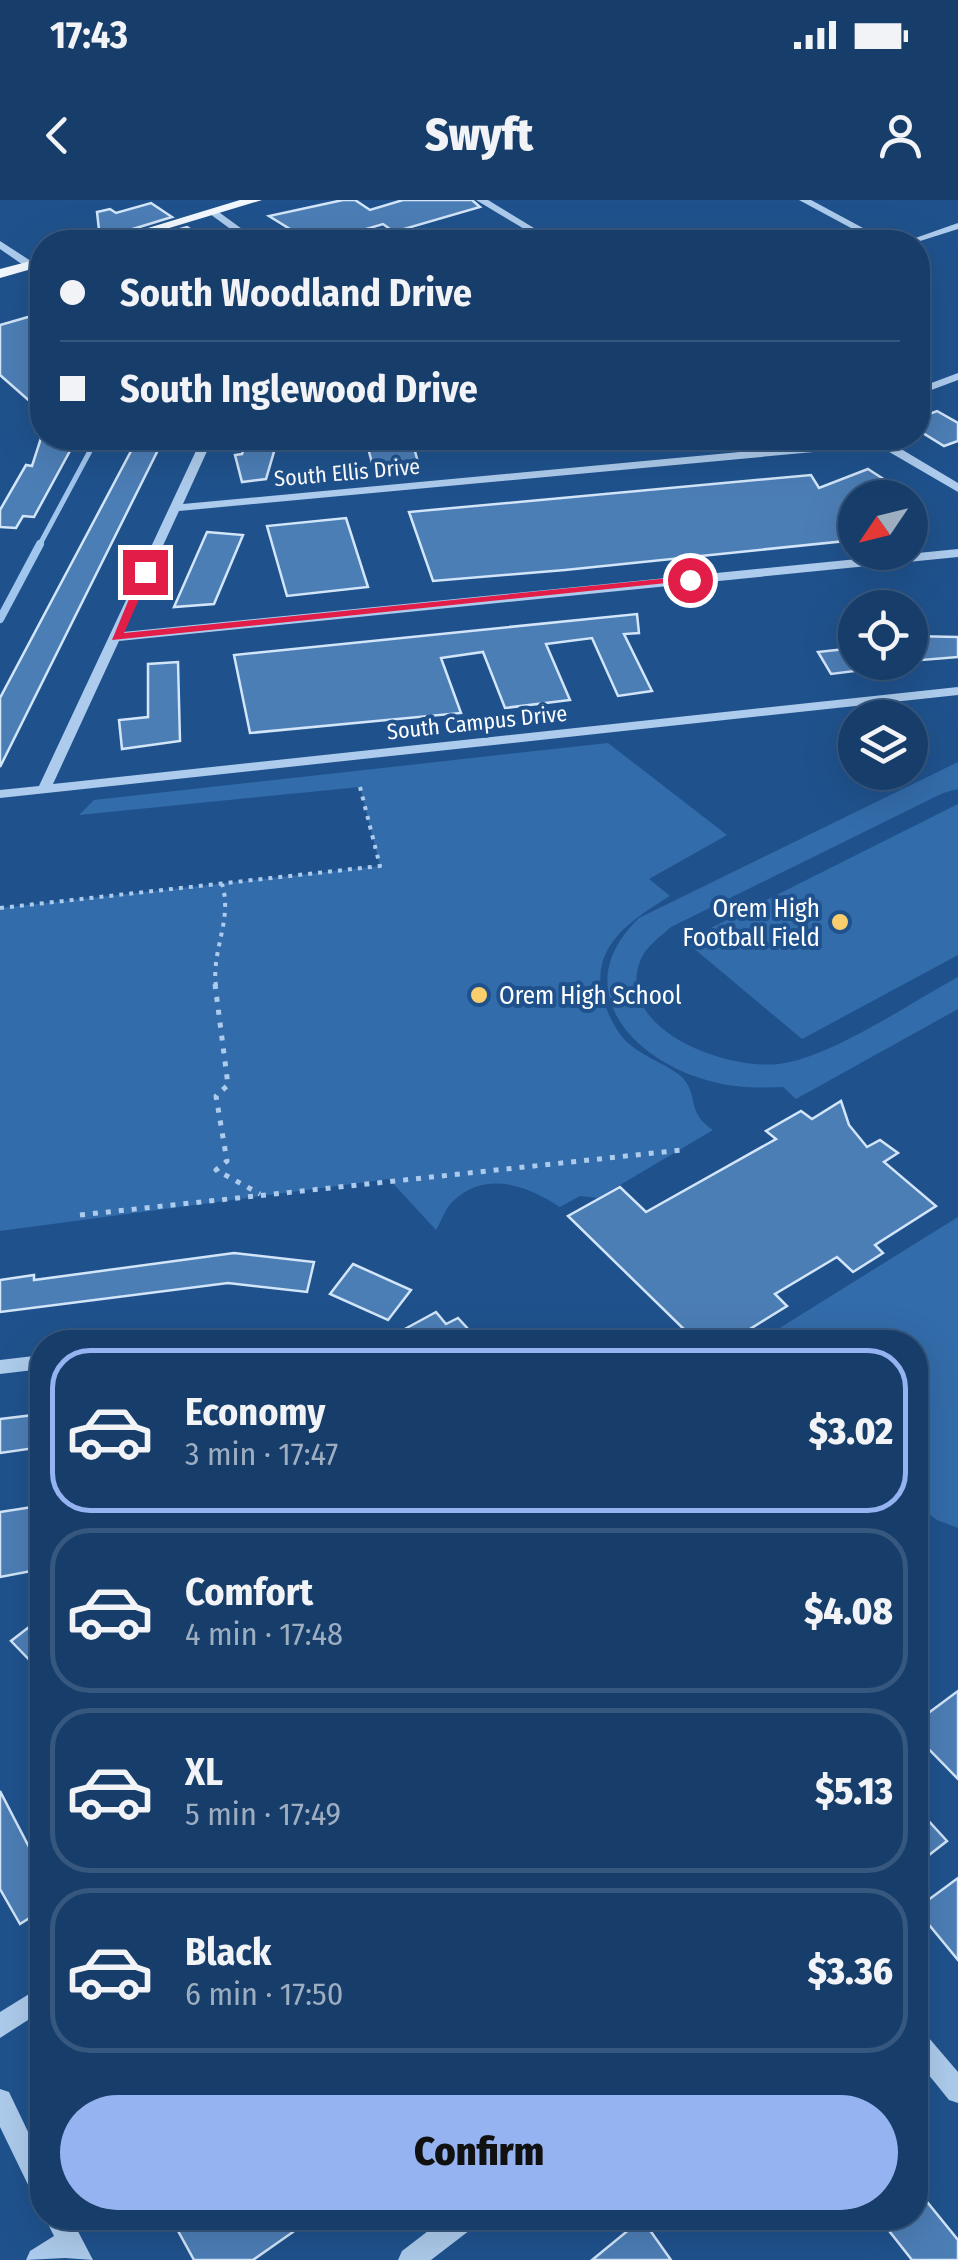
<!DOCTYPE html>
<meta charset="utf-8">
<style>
body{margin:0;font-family:"Fira Sans Condensed",sans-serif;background:#204570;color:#f1f3f6;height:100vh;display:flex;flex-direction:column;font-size:38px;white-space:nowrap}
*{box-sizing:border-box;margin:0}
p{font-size:32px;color:#9eaec1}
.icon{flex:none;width:55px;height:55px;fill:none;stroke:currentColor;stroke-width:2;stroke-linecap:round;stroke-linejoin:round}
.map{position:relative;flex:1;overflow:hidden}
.sheet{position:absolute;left:30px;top:1130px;width:898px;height:900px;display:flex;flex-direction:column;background:#173e6a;border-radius:40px;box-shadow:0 10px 40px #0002,0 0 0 2px #36577e}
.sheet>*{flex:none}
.hud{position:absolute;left:30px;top:30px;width:900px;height:220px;border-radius:40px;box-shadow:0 10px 40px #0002,0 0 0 2px #36577e;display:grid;align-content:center;height:220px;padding:0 30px;background:#173e6a}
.needle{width:65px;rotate:235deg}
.controls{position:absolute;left:838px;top:280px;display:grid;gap:20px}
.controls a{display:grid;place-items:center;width:90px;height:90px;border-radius:50%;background:#173e6a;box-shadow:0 10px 40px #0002,0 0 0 2px #36577e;font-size:50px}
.end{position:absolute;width:45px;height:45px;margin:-22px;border:12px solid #e11d48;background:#fff;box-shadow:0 0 0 5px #fff}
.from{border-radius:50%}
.hud b{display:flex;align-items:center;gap:35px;height:95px;font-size:38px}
.hud b+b{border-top:2px solid #36577e}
.hud i{width:25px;height:25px;background:#f1f3f6}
ul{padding:18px 0 0;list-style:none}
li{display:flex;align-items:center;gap:30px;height:165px;margin:0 20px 15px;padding:0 10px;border:5px solid #36577e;border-radius:40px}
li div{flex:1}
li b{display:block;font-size:38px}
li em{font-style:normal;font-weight:800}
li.current{border-color:#95b2f1}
li>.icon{width:90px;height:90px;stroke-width:1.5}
.action{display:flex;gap:20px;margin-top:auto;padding:20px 30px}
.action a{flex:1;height:115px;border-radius:60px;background:#95b2f1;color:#111;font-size:40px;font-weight:800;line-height:115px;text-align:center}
.status{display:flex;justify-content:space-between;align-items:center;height:70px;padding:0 50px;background:#173e6a;direction:ltr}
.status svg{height:28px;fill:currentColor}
header{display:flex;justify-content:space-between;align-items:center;height:130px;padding:0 30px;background:#173e6a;font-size:45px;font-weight:800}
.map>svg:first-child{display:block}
.green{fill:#336caa}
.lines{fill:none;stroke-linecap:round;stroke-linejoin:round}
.stream-far1{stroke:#a1c6ee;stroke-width:5}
.stream{stroke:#a1c6ee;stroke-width:8}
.building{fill:#4c7eb6;stroke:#d2e5f9;stroke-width:2.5}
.path-far1{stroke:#adcbec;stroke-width:4;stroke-dasharray:4 6;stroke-linecap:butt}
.path{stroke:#adcbec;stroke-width:5;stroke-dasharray:5 8;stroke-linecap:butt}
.minor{fill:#adcbec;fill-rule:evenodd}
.major{fill:#f3f8ff;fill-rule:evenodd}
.route{fill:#e11d48}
.poi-dot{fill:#face6d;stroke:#1f528d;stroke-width:4}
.labels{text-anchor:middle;stroke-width:8;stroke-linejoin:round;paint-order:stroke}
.far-street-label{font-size:22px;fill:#fff;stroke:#1f528d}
.poi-label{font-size:25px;fill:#fff;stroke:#1f528d;text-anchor:end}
</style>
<div class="status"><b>17:43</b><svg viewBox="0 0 49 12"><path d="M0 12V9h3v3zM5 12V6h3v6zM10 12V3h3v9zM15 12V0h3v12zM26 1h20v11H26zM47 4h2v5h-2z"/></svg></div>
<header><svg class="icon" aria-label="back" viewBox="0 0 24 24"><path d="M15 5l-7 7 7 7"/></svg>Swyft<svg class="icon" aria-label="person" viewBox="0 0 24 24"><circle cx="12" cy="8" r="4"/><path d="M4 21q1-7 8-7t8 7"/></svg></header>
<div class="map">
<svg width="958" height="2060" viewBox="0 0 958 2060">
<rect width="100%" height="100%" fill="#1f528d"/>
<!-- green -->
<g class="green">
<path d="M608 543 727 635 649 679 670 696C628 722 586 749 605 805 609 816 616 830 624 839 638 855 671 866 683 878 699 897 686 912 713 930L598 998 580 996 560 1007C527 986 486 969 452 1002 445 1009 441 1022 436 1030L389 979 0 1031V708L380 666 360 587 79 615 94 600Z"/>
<path d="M958 562V589L943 593 671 727C661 736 645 747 640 761 615 831 727 870 779 864 830 858 910 803 958 777V809L796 899 783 887C760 888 736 888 714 882 634 863 565 789 639 718Z"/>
<polygon points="958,604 958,755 802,839 685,741"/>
<polygon points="958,1017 958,1328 937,1320 915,1303 915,1142 757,1142"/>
</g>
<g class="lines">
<!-- stream-far1 -->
<polyline class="stream-far1" points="39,346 97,238"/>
<!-- stream -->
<polyline class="stream" points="0,419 40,344"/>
</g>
<!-- building -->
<g class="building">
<polygon points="343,0 355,0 370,10 403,0 472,0 480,7 394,32 383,24 322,42 311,42 269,16"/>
<polygon points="151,3 172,17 100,39 97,12 110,9 116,13"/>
<polygon points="187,27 210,42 134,42"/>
<polygon points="42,113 42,212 0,175 0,125"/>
<polygon points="937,211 958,223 958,241 944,246 918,230 918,218"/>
<polygon points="41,238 77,238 34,317 23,316 16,328 0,327 0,310 26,265 32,266"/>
<polygon points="138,238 164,238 0,567 0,498"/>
<polygon points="248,238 278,238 266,279 242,282 235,255 242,254"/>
<polygon points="413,244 419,266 374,270 368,248"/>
<polygon points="868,269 913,298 855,298 855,340 565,370 433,381 409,312 811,275 819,288"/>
<polygon points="346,318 368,387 287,396 267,326"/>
<polygon points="207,332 243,335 214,404 174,407"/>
<polygon points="637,414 639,433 624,434 652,491 618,496 592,438 546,444 570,500 505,508 483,452 441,458 461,513 250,533 234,455"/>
<polygon points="910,436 958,437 958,457 910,461"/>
<polygon points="855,448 855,471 831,474 818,452"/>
<polygon points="178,462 180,541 122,549 119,520 148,517 148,464"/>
<polygon points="841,901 849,925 867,947 880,940 898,953 884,962 936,1006 875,1045 883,1053 853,1072 837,1057 775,1094 787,1106 729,1142 697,1142 568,1016 620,987 646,1012 776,939 766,931 801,911 812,919"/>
<polygon points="234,1053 314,1062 307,1092 228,1083 0,1112 0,1080 34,1075 34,1080"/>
<polygon points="353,1064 411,1090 388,1120 330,1094"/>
<polygon points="436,1112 446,1124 458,1118 480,1142 381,1142"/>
<polygon points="42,1214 42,1247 0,1253 0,1219"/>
<polygon points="39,1306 42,1369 0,1377 0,1312"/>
<polygon points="42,1417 42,1473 11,1441"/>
<polygon points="958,1491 958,1579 915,1535 915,1523"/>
<polygon points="0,1591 42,1672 42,1710 20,1724 0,1689"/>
<polygon points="915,1606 947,1641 915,1666"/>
<polygon points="958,1678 958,1760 916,1709"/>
<polygon points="915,1987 958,2040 958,2060 912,2060 886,2027 898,2018 915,2018"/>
<polygon points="171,2018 285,2018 293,2032 253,2060 194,2060"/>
<polygon points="642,2019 671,2060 592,2060"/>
</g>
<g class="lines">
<!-- path-far1 -->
<g class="path-far1">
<polyline points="0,708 380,666 360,587"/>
<path d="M216 786C211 751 233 719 222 684"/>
</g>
<!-- path -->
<g class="path">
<polyline points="215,784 228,885 216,896 227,961 216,970 260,994"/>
<polyline points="80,1015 682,950"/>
</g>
<!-- minor -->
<g class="minor">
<polygon points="476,0 488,0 557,42 546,42"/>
<polygon points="799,0 811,0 889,42 877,42"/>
<polygon points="210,10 216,10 253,37 244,39 210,14"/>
<polygon points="958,23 958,29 917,42 904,42"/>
<polygon points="0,41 34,63 34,67 26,67 0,49"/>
<polygon points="958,173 958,180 918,195 918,188"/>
<polygon points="202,238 213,238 183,304 869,240 869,238 886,240 958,283 958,292 879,246 179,311 123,432 958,349 958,357 119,441 53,584 958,487 958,495 0,598 0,590 39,586"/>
<polygon points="278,1128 322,1137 325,1142 203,1142 206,1137 212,1135"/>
<polygon points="42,1155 42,1169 0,1174 0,1160"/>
<polygon points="42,1786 42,1811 0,1838 0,1812"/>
<polygon points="915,1827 923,1831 958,1872 958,1903 949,1900 915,1858"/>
<polygon points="0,1889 9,1892 42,1961 42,1998 33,1995 0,1927"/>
<polygon points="45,2018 71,2018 93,2060 65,2058 26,2060 30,2051 54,2036"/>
<polygon points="445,2018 478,2018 474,2027 431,2060 398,2060 402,2051"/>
</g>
<!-- major -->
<g class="major">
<polygon points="240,0 262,0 123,42 102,42"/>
<polygon points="42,58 42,66 0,78 0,69"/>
</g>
</g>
<!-- route -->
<polygon class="route" points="141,370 151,372 124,433 690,376 696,380 112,440"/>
<!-- markers -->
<g class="poi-dot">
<circle cx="840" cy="722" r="10"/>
<circle cx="479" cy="795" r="10"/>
</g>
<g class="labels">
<!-- far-street labels -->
<g class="far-street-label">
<text transform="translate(347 272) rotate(-5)" y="8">South Ellis Drive</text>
<text transform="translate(477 522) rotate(-6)" y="8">South Campus Drive</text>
</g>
<!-- poi labels -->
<g class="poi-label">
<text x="820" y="717">Orem High<tspan x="820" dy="29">Football Field</tspan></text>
<text x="499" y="804" text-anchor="start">Orem High School</text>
</g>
</g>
</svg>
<div class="controls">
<a><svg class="needle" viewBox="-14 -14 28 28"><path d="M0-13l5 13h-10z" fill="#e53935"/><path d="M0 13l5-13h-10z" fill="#9eaec1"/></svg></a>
<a><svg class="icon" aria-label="locate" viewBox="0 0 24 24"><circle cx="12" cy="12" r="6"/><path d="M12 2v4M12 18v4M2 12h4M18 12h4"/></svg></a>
<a><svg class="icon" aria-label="layers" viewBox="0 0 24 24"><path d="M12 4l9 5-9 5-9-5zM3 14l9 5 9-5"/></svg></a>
</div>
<i class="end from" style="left:690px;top:380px"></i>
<i class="end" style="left:145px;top:372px"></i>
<div class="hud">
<b><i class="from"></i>South Woodland Drive</b>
<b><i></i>South Inglewood Drive</b>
</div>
<section class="sheet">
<ul>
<li class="current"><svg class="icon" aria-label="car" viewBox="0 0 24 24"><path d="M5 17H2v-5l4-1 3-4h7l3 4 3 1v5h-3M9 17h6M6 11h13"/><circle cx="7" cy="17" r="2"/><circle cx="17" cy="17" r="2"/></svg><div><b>Economy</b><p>3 min · 17:47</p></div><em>$3.02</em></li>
<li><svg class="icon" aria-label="car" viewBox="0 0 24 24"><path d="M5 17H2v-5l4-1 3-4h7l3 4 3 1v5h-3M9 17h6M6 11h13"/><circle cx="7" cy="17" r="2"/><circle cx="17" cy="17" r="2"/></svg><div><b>Comfort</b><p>4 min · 17:48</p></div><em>$4.08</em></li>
<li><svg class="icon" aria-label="car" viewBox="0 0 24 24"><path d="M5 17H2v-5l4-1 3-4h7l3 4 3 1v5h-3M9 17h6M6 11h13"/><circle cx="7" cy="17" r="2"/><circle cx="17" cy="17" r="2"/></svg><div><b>XL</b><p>5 min · 17:49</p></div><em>$5.13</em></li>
<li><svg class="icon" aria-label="car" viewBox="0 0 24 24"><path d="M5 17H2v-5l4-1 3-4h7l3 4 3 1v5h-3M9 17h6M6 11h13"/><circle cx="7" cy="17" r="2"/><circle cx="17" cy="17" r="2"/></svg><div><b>Black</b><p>6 min · 17:50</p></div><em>$3.36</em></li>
</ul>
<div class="action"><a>Confirm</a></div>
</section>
</div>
